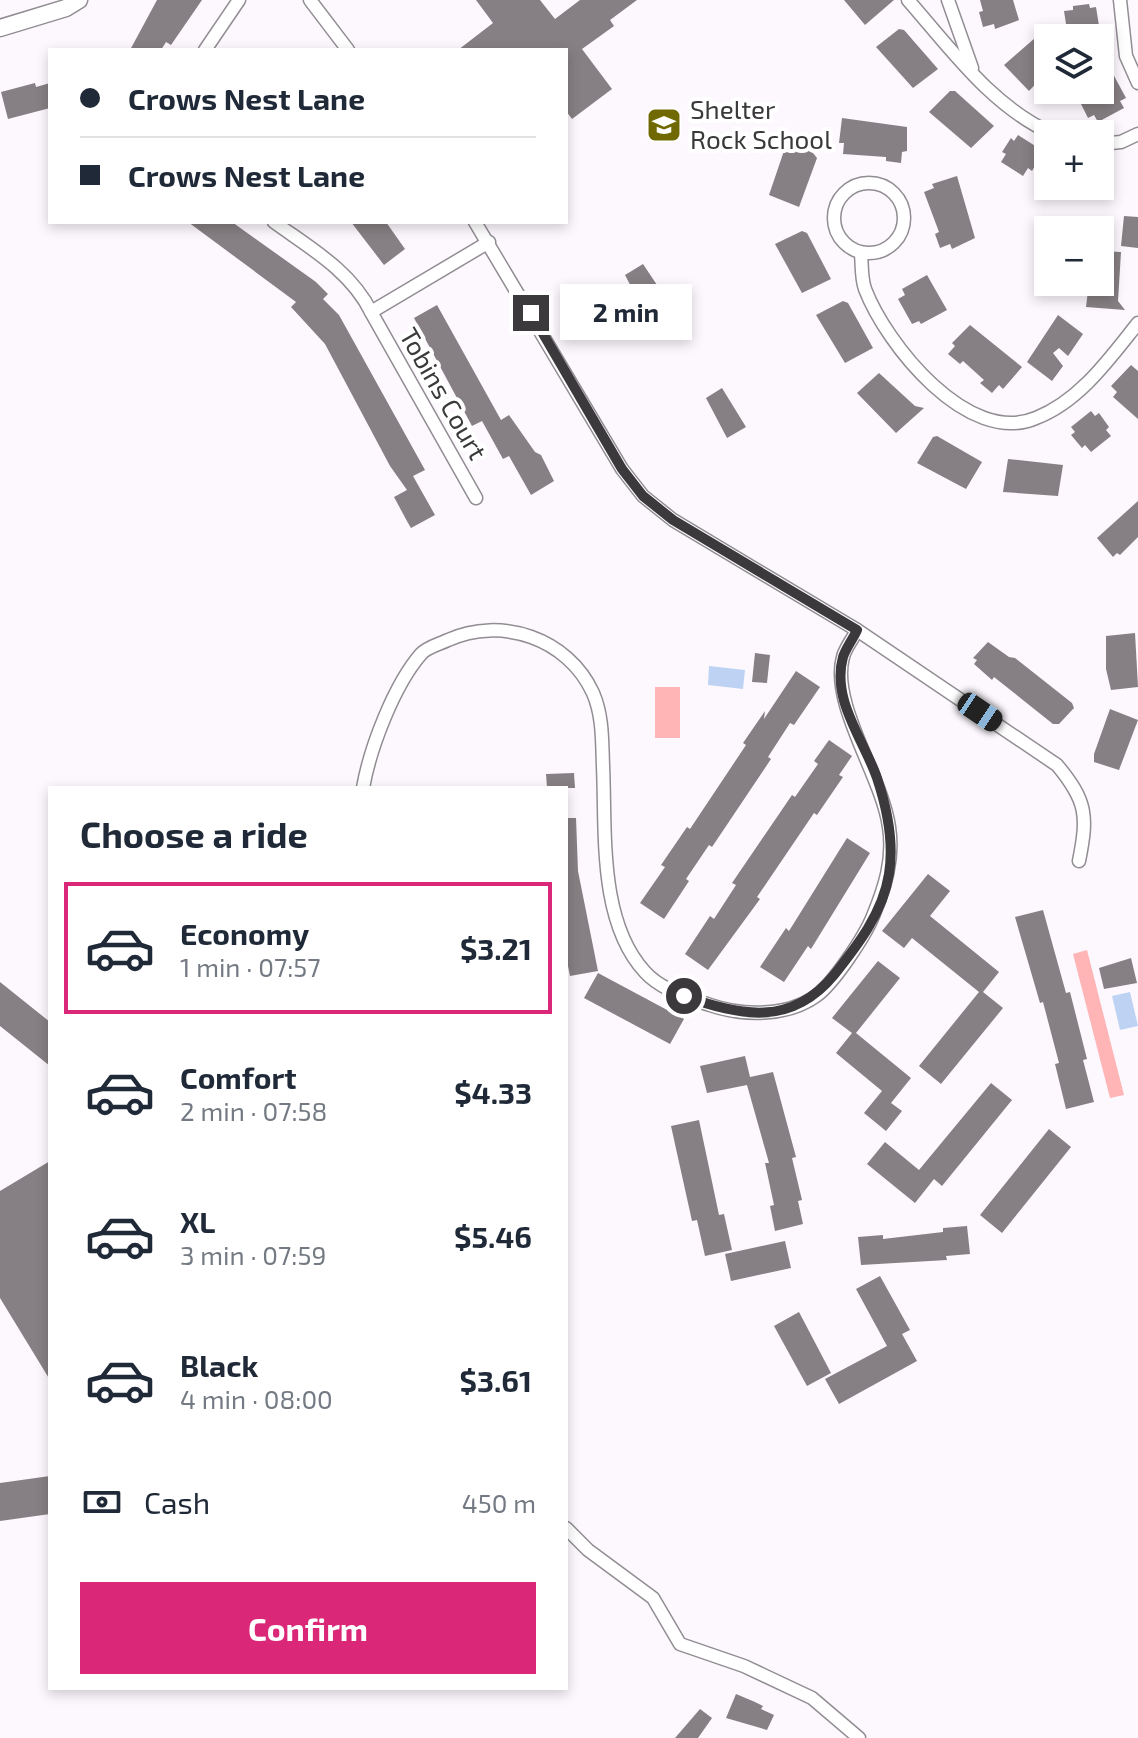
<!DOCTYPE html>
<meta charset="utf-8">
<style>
body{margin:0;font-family:"Exo 2",sans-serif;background:#f2f2f3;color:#1f2937;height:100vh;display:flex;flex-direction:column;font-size:30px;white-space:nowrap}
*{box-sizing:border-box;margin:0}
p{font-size:26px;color:#747a83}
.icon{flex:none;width:44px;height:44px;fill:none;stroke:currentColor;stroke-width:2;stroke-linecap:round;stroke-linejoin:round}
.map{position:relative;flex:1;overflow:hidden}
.panel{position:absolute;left:48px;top:786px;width:520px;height:904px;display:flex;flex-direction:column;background:#fff;border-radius:0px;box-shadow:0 4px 12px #0003}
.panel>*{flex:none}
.hud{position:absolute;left:48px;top:48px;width:520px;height:176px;border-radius:0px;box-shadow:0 4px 12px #0003;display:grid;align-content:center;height:176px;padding:0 32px;background:#fff}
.tools{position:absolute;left:1034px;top:24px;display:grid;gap:16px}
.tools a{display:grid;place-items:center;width:80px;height:80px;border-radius:0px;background:#fff;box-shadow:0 4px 12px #0003;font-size:40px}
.end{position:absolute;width:36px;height:36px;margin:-18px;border:10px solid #3b393b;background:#fff;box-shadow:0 0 0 4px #fff}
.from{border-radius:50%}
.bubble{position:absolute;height:56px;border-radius:0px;background:#fff;box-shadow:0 4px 12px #0003;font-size:26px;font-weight:700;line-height:56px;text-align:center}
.car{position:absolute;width:24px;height:48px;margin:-24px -12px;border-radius:10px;box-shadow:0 0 6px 2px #0007;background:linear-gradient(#222 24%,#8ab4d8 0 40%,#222 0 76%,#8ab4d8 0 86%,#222 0)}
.hud b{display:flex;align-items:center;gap:28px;height:76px;font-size:30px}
.hud b+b{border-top:2px solid #e0e1e3}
.hud i{width:20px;height:20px;background:#1f2937}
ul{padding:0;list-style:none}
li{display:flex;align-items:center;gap:24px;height:132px;margin:0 16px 12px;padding:0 16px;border:4px solid transparent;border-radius:0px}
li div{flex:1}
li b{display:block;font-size:30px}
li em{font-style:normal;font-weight:700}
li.current{border-color:#db2777}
li>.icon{width:72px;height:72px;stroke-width:1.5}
h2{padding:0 32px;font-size:36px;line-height:96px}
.pay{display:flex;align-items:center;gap:20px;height:88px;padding:0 32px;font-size:30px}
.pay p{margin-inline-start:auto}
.primary-button{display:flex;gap:16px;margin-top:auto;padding:16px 32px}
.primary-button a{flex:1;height:92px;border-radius:0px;background:#db2777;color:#fff;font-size:32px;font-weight:700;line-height:92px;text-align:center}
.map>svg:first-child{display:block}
.green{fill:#ffb4b6}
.water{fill:#bed3f3}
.building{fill:#867f83}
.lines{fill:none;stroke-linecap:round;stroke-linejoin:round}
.minor-casing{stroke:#918d93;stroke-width:15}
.tertiary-casing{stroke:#918d93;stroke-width:19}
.minor{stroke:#fff;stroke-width:12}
.tertiary{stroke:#fff;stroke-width:16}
.route{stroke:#3b393b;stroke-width:10}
.labels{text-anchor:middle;stroke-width:8;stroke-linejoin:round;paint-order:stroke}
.poi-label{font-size:26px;fill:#3b393b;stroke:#fff;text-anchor:start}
.street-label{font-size:26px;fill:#3b393b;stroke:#fff}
</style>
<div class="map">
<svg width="1138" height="1738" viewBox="0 0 1138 1738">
<rect width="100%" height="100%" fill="#fdf8fe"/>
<!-- green -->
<g class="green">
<rect x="655" y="687" width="25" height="51"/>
<polygon points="1087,950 1124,1095 1110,1098 1073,954"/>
</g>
<!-- water -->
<g class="water">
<polygon points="709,666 745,670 743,689 708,685"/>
<polygon points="1130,992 1138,1026 1120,1030 1112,996"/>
</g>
<!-- building -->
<g class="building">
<polygon points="157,0 202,0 171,45 166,42 161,50 130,50"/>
<polygon points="476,0 540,0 555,19 580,0 637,0 610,20 614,26 582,49 612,89 572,119 566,111 566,50 458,50 493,23"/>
<polygon points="844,0 894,0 865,25"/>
<polygon points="980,0 1013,0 1019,20 995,29 994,24 983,27 979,12 983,11"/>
<polygon points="1089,4 1090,8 1096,7 1100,32 1093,34 1094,38 1068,37 1064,11 1073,10 1073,6"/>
<polygon points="899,29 904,30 938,69 913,88 876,47"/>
<polygon points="1035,38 1048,52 1048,71 1029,91 1004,65"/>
<polygon points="1112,72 1126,98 1120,101 1124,108 1098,122 1094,115 1088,118 1074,90 1100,90 1100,78"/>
<polygon points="35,83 36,87 50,83 50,108 8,119 1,92"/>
<polygon points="950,91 955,91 994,126 971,148 929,112"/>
<polygon points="842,118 907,127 907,151 902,152 901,163 886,161 886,157 843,154 844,143 839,143"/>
<polygon points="1018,135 1040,149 1036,154 1040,157 1032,171 1028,168 1023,176 1001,162 1006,154 1002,152 1011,138 1014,141"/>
<polygon points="787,142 813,153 817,158 799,207 769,195"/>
<polygon points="957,176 975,238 952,249 950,244 940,248 935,234 939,232 924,192 934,188 932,184"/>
<polygon points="1124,216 1138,217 1138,248 1121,246"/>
<polygon points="188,222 232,222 316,282 328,294 323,299 339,315 425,470 413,476 435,515 411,528 408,523 394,497 407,490 390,466 325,344 291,307 296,302"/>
<polygon points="351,222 386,222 405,249 384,265"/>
<polygon points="802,231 807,233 831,279 802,293 775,244"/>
<polygon points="1100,251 1121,252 1118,301 1125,310 1086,307 1089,282 1100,282"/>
<polygon points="643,264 657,285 637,298 625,275"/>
<polygon points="927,275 947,310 921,324 919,321 912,324 898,299 905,295 902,289"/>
<polygon points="843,301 848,303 873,348 845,363 816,315"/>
<polygon points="437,305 501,420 509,415 535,452 541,455 554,481 531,495 509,456 503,459 482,421 472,426 414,318"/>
<polygon points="1058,315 1083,334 1068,356 1059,348 1053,353 1063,366 1052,381 1027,362"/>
<polygon points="970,325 1022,367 1003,389 999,385 992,393 980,383 984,380 963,361 960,364 948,354 955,346 952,343"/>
<polygon points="1131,365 1138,371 1138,419 1113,397 1117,392 1111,386"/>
<polygon points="879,373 915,406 924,408 896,433 857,393"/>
<polygon points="722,388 746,427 727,438 706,398"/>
<polygon points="1091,411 1095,416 1099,413 1109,427 1106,430 1111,436 1091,452 1085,445 1082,448 1071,435 1075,432 1071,427"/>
<polygon points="937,436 982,462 966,489 917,463 933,437"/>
<polygon points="1008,459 1063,465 1058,496 1003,492"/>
<polygon points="1138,501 1138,537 1120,555 1117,553 1113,557 1097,538"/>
<polygon points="1135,633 1138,687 1111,690 1106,669 1106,636"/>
<polygon points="988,642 1009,657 1015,658 1072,703 1074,708 1059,724 1053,724 994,677 992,680 974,664 977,660 973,658"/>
<polygon points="755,653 770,655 767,683 752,682"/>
<polygon points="796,671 820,687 794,725 790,723 768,757 771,759 712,847 709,845 686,879 689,881 664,919 640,903 665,867 661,865 687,827 690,829 746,745 743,743 765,711 764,719"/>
<polygon points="1110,709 1138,720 1119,770 1094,762 1094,754"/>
<polygon points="829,740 852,756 839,775 843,777 817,815 814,813 757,897 760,899 708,970 685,954 710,916 714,919 736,885 732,883 792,795 795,797 818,764 814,761"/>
<polygon points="574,773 575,788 547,788 546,774"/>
<polygon points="566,818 576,818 578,871 598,971 570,976 566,956"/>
<polygon points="847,838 870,853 811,949 808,946 784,982 760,967 786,928 789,931"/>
<polygon points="928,874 950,891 930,916 999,972 983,992 1003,1008 941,1084 919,1066 979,992 912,938 904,948 882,931"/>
<polygon points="1043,910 1066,993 1070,992 1087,1059 1083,1060 1094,1102 1066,1109 1055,1064 1059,1063 1043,1002 1040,1003 1015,917"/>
<polygon points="1131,958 1137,983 1104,989 1099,968"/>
<polygon points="878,961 900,978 856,1033 911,1078 891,1103 902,1111 886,1131 864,1113 882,1091 836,1053 852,1033 832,1018"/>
<polygon points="598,973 684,1019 670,1044 584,998"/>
<polygon points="0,982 50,1022 50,1066 0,1026"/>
<polygon points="745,1056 750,1077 773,1072 796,1157 792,1158 802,1200 798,1201 803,1224 775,1231 770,1206 774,1205 765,1163 769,1163 747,1085 707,1093 700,1066"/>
<polygon points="991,1083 1012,1100 942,1186 934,1179 915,1203 867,1164 885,1142 919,1170"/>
<polygon points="699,1120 719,1215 724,1214 732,1250 705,1256 697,1220 692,1221 671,1126"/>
<polygon points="1049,1129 1071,1147 1002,1233 980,1215"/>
<polygon points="50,1161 50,1380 0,1298 0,1191"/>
<polygon points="967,1226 970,1254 946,1256 947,1260 861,1265 858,1237 883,1235 883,1239 943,1232 943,1228"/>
<polygon points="785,1241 791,1268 731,1281 725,1254"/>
<polygon points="880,1276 910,1330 902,1334 917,1361 839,1404 825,1379 887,1346 856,1289"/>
<polygon points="799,1312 831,1373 807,1386 774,1326"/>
<polygon points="50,1476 50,1514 0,1521 0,1483"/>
<polygon points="736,1694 755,1702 763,1706 761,1709 774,1715 767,1730 726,1718"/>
<polygon points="700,1709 712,1718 698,1738 675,1738"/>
</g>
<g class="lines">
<defs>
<g id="minor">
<polyline points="310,0 348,50"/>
<path d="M908 0C951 49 992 107 1053 134"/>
<polyline points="948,0 972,68"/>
<polyline points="1120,0 1126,56 1138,83"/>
<polyline points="205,50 239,0"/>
<polyline points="1100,144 1121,142 1138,134"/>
<circle cx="869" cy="218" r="35"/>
<path d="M274 222C310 248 351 271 371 312"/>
<path d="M475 222 622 469 643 496 673 520 857 630 1057 765C1087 801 1088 816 1079 861"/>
<path d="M861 253C862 264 861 278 865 289 886 344 968 447 1036 418 1080 401 1110 358 1138 323"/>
<polyline points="476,498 371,312 489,242"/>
<path d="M363 788C370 748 394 685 421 654 427 647 440 644 448 640 501 616 568 638 593 693 603 716 602 741 603 766 606 831 598 921 645 972 661 990 688 997 710 1005 742 1016 787 1017 816 996 834 983 865 936 873 916 885 887 894 859 889 827 882 776 830 704 843 657 845 648 853 639 857 630"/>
<polyline points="566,1528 588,1550 653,1598 680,1644 744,1666 812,1698 859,1738"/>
</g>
<polyline id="tertiary" points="0,28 66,8 79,0"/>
</defs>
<!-- minor casing -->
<use href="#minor" class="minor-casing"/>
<!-- tertiary casing -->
<use href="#tertiary" class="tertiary-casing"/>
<!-- minor -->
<use href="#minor" class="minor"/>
<!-- tertiary -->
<use href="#tertiary" class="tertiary"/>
</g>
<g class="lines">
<!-- route -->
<path class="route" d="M531 313 622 469 643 496 673 520 857 630C853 639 846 648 843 657 831 700 864 740 877 778 887 808 894 843 889 874 883 913 857 946 834 975 791 1027 741 1016 684 996"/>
</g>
<!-- icons -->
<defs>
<symbol id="school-square" viewBox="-11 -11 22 22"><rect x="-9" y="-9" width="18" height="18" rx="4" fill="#706902" stroke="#fff"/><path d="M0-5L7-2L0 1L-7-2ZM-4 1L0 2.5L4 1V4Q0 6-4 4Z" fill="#fff"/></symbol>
</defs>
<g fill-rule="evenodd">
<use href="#school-square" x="644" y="105" width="40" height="40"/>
</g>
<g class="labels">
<!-- poi labels -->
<g class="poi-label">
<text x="690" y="119">Shelter<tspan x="690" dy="30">Rock School</tspan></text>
</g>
<!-- street labels -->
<g class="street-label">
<text transform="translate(443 394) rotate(60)" y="9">Tobins Court</text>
</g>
</g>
</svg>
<div class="tools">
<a><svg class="icon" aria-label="layers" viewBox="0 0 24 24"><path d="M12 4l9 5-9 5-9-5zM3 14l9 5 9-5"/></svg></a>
<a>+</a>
<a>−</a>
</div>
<i class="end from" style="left:684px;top:996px"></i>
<i class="end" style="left:531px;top:313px"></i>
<div class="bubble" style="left:560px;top:284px;width:132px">2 min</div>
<i class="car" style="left:980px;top:712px;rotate:124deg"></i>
<div class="hud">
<b><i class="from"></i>Crows Nest Lane</b>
<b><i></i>Crows Nest Lane</b>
</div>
<section class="panel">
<h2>Choose a ride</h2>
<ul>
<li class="current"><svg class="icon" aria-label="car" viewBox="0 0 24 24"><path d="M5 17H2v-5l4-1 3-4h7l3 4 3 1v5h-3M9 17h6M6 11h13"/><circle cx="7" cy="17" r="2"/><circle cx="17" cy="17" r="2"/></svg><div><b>Economy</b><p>1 min · 07:57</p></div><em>$3.21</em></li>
<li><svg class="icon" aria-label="car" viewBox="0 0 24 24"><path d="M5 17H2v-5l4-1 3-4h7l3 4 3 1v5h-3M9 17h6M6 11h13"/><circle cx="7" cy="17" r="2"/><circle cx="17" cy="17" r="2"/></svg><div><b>Comfort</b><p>2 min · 07:58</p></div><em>$4.33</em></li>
<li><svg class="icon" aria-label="car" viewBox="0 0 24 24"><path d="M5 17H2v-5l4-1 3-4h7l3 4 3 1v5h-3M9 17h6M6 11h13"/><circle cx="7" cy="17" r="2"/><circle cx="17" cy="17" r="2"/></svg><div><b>XL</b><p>3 min · 07:59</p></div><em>$5.46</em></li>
<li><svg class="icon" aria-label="car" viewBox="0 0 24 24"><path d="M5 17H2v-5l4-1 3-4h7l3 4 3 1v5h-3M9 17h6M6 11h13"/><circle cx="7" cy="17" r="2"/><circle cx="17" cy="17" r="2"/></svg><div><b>Black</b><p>4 min · 08:00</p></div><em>$3.61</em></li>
</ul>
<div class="pay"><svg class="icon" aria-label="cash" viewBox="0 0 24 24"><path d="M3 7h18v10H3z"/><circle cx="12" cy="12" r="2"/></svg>Cash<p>450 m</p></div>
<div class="primary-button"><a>Confirm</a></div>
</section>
</div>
